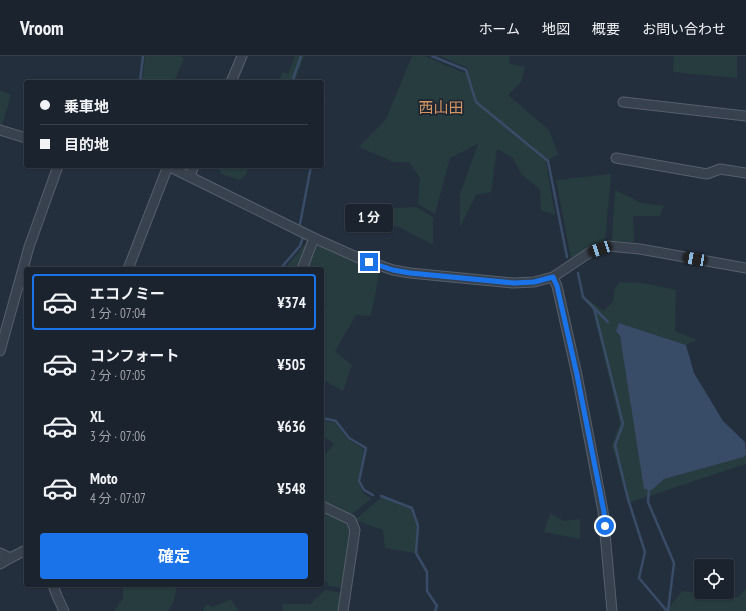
<!DOCTYPE html>
<html lang="ja">
<meta charset="utf-8">
<style>
body{margin:0;font-family:"PT Sans Narrow","Noto Sans JP",sans-serif;background:#282f3a;color:#f1f3f6;height:100vh;display:flex;flex-direction:column;font-size:15px;white-space:nowrap}
*{box-sizing:border-box;margin:0}
p{font-size:13px;color:#a0a4aa}
.icon{flex:none;width:22px;height:22px;fill:none;stroke:currentColor;stroke-width:2;stroke-linecap:round;stroke-linejoin:round}
.map{position:relative;flex:1;overflow:hidden}
.sheet{position:absolute;left:24px;top:211px;width:300px;height:320px;display:flex;flex-direction:column;background:#1b232e;border-radius:4px;box-shadow:0 1px 3px #0004,0 0 0 1px #39404a}
.sheet>*{flex:none}
.top-card{position:absolute;left:24px;top:24px;width:300px;height:88px;border-radius:4px;box-shadow:0 1px 3px #0004,0 0 0 1px #39404a;display:grid;align-content:center;height:88px;padding:0 16px;background:#1b232e}
.buttons{position:absolute;left:694px;top:503px;display:grid;gap:8px}
.buttons a{display:grid;place-items:center;width:40px;height:40px;border-radius:4px;background:#1b232e;box-shadow:0 1px 3px #0004,0 0 0 1px #39404a;font-size:20px}
.end{position:absolute;width:18px;height:18px;margin:-9px;border:5px solid #1a73e8;background:#fff;box-shadow:0 0 0 2px #fff}
.from{border-radius:50%}
.bubble{position:absolute;height:28px;border-radius:4px;background:#1b232e;box-shadow:0 1px 3px #0004,0 0 0 1px #39404a;font-size:13px;font-weight:700;line-height:28px;text-align:center}
.car{position:absolute;width:12px;height:24px;margin:-12px -6px;border-radius:5px;box-shadow:0 0 3px 1px #0007;background:linear-gradient(#222 24%,#8ab4d8 0 40%,#222 0 76%,#8ab4d8 0 86%,#222 0)}
.top-card b{display:flex;align-items:center;gap:14px;height:38px;font-size:15px}
.top-card b+b{border-top:1px solid #39404a}
.top-card i{width:10px;height:10px;background:#f1f3f6}
ul{padding:7px 0 0;list-style:none}
li{display:flex;align-items:center;gap:12px;height:56px;margin:0 8px 6px;padding:0 8px;border:2px solid transparent;border-radius:4px}
li div{flex:1}
li b{display:block;font-size:15px}
li em{font-style:normal;font-weight:700}
li.on{border-color:#1a73e8}
li>.icon{width:36px;height:36px;stroke-width:1.5}
.cta{display:flex;gap:8px;margin-top:auto;padding:8px 16px}
.cta a{flex:1;height:46px;border-radius:4px;background:#1a73e8;color:#fff;font-size:16px;font-weight:700;line-height:46px;text-align:center}
header{display:flex;align-items:center;gap:24px;box-sizing:border-box;height:56px;padding:0 20px;background:#1b232e;border-bottom:1px solid #39404a}
header strong{font-size:19px}
nav{display:flex;gap:22px;margin-inline-start:auto;font-size:14px}
.map>svg:first-child{display:block}
.green{fill:#263c3f}
.water{fill:#394c67}
.lines{fill:none;stroke-linecap:round;stroke-linejoin:round}
.stream{stroke:#394c67;stroke-width:2.5}
.minor-casing{stroke:#565f6c;stroke-width:11}
.minor{stroke:#38414e;stroke-width:9}
.route{stroke:#1a73e8;stroke-width:5}
.labels{text-anchor:middle;stroke-width:3.5;stroke-linejoin:round;paint-order:stroke}
.neighbourhood-label{font-size:15px;fill:#d59563;stroke:#1d2633}
</style>
<header>
<strong>Vroom</strong>
<nav><a>ホーム</a><a>地図</a><a>概要</a><a>お問い合わせ</a></nav>
</header>
<div class="map">
<svg width="746" height="555" viewBox="0 0 746 555">
<rect width="100%" height="100%" fill="#242f3e"/>
<!-- green -->
<g class="green">
<polygon points="145,0 180,0 184,2 174,26 142,26"/>
<polygon points="295,0 304,0 295,26 284,26 280,24 282,16 288,18"/>
<polygon points="412,0 425,0 464,17 468,12 440,0 509,0 510,8 525,11 521,26 508,39 549,74 558,98 546,106 555,159 541,155 540,133 522,119 513,102 497,93 491,136 476,139 460,171 460,138 478,88 450,102 435,158 418,148 420,122 409,106 393,106 359,91 386,63"/>
<polygon points="674,0 737,0 737,22 673,16"/>
<polygon points="0,34 11,39 2,70 0,69"/>
<polygon points="217,110 249,110 246,119 240,124 222,118"/>
<polygon points="611,118 605,186 571,202 556,124"/>
<polygon points="615,134 642,147 664,150 660,160 633,160 634,186 612,185"/>
<polygon points="416,151 433,161 433,189 397,170 386,175 390,152"/>
<polygon points="307,186 298,213 284,213"/>
<polygon points="316,186 380,213 371,260 356,259 335,295 352,309 343,335 322,323 322,257 326,249 322,246 322,213 306,213"/>
<polygon points="620,226 643,227 676,234 675,275 697,284 686,289 619,267 616,275 620,280 652,434 664,423 743,401 746,398 746,408 628,447 612,389 620,367 593,255 585,241 603,255 613,246 615,232"/>
<polygon points="325,365 336,367 347,383 364,393 358,426 363,437 371,443 349,460 322,448 322,402 334,388 322,379 322,368"/>
<polygon points="382,441 411,453 417,470 415,497 385,492 383,474 355,464"/>
<polygon points="322,454 348,466 351,474 343,532 329,530 322,518"/>
<polygon points="550,458 564,465 580,463 580,483 544,476"/>
<polygon points="123,529 177,529 174,545 168,555 114,555 123,542"/>
<polygon points="746,533 746,555 666,555 682,535 738,541"/>
<polygon points="325,534 342,537 340,555 283,555 282,548 310,548"/>
<polygon points="231,543 238,555 203,555 206,548 213,551"/>
</g>
<!-- water -->
<polygon class="water" points="619,267 686,289 694,317 723,365 745,386 746,398 744,401 664,423 652,434 644,433 620,280 616,275"/>
<g class="lines">
<!-- stream -->
<g class="stream">
<polyline points="432,0 466,14 476,46 548,105 567,201"/>
<polyline points="140,26 143,0"/>
<polyline points="292,26 301,0"/>
<polyline points="322,46 324,47 322,55"/>
<polyline points="300,168 311,110"/>
<polyline points="280,213 300,190 303,181"/>
<polyline points="578,217 583,241 608,266"/>
<polyline points="594,252 623,368 615,389 628,443 645,496 639,522 667,555"/>
<polyline points="322,362 336,365 349,382 366,392 359,425 364,434 373,439"/>
<polyline points="649,431 648,446 674,507 668,555"/>
<polyline points="381,440 412,452 418,470 416,497 427,516 427,535 437,550 435,555"/>
</g>
<defs>
<g id="minor">
<polyline points="231,26 242,0"/>
<polyline points="623,46 746,60"/>
<polyline points="0,74 26,82"/>
<polyline points="616,102 707,118 720,113 746,117"/>
<polyline points="168,110 314,182 361,203 393,214 410,217 513,227 534,226 553,221 592,195 608,190 640,193 746,212"/>
<polyline points="190,120 194,110"/>
<polyline points="128,213 168,110"/>
<polyline points="302,213 314,182"/>
<polyline points="553,221 557,230 577,319 603,455 612,555"/>
<polyline points="0,295 29,191 58,110"/>
<polyline points="322,450 351,464 355,474 343,555"/>
<polyline points="0,497 10,502"/>
<polyline points="0,508 10,502 26,494"/>
<polyline points="53,529 57,540 64,555"/>
</g>
</defs>
<!-- minor casing -->
<use href="#minor" class="minor-casing"/>
<!-- minor -->
<use href="#minor" class="minor"/>
</g>
<g class="lines">
<!-- route -->
<polyline class="route" points="369,206 393,214 410,217 514,227 534,226 553,221 557,230 577,319 604,456 605,470"/>
</g>
<g class="labels">
<!-- neighbourhood labels -->
<g class="neighbourhood-label">
<text x="441" y="57">西山田</text>
</g>
</g>
</svg>
<div class="buttons">
<a><svg class="icon" aria-label="locate" viewBox="0 0 24 24"><circle cx="12" cy="12" r="6"/><path d="M12 2v4M12 18v4M2 12h4M18 12h4"/></svg></a>
</div>
<i class="end from" style="left:605px;top:470px"></i>
<i class="end" style="left:369px;top:206px"></i>
<div class="bubble" style="left:345px;top:148px;width:48px">1 分</div>
<i class="car" style="left:600px;top:193px;rotate:251deg"></i>
<i class="car" style="left:695px;top:203px;rotate:280deg"></i>
<div class="top-card">
<b><i class="from"></i>乗車地</b>
<b><i></i>目的地</b>
</div>
<section class="sheet">
<ul>
<li class="on"><svg class="icon" aria-label="car" viewBox="0 0 24 24"><path d="M5 17H2v-5l4-1 3-4h7l3 4 3 1v5h-3M9 17h6M6 11h13"/><circle cx="7" cy="17" r="2"/><circle cx="17" cy="17" r="2"/></svg><div><b>エコノミー</b><p>1 分 · 07:04</p></div><em>¥374</em></li>
<li><svg class="icon" aria-label="car" viewBox="0 0 24 24"><path d="M5 17H2v-5l4-1 3-4h7l3 4 3 1v5h-3M9 17h6M6 11h13"/><circle cx="7" cy="17" r="2"/><circle cx="17" cy="17" r="2"/></svg><div><b>コンフォート</b><p>2 分 · 07:05</p></div><em>¥505</em></li>
<li><svg class="icon" aria-label="car" viewBox="0 0 24 24"><path d="M5 17H2v-5l4-1 3-4h7l3 4 3 1v5h-3M9 17h6M6 11h13"/><circle cx="7" cy="17" r="2"/><circle cx="17" cy="17" r="2"/></svg><div><b>XL</b><p>3 分 · 07:06</p></div><em>¥636</em></li>
<li><svg class="icon" aria-label="car" viewBox="0 0 24 24"><path d="M5 17H2v-5l4-1 3-4h7l3 4 3 1v5h-3M9 17h6M6 11h13"/><circle cx="7" cy="17" r="2"/><circle cx="17" cy="17" r="2"/></svg><div><b>Moto</b><p>4 分 · 07:07</p></div><em>¥548</em></li>
</ul>
<div class="cta"><a>確定</a></div>
</section>
</div>
